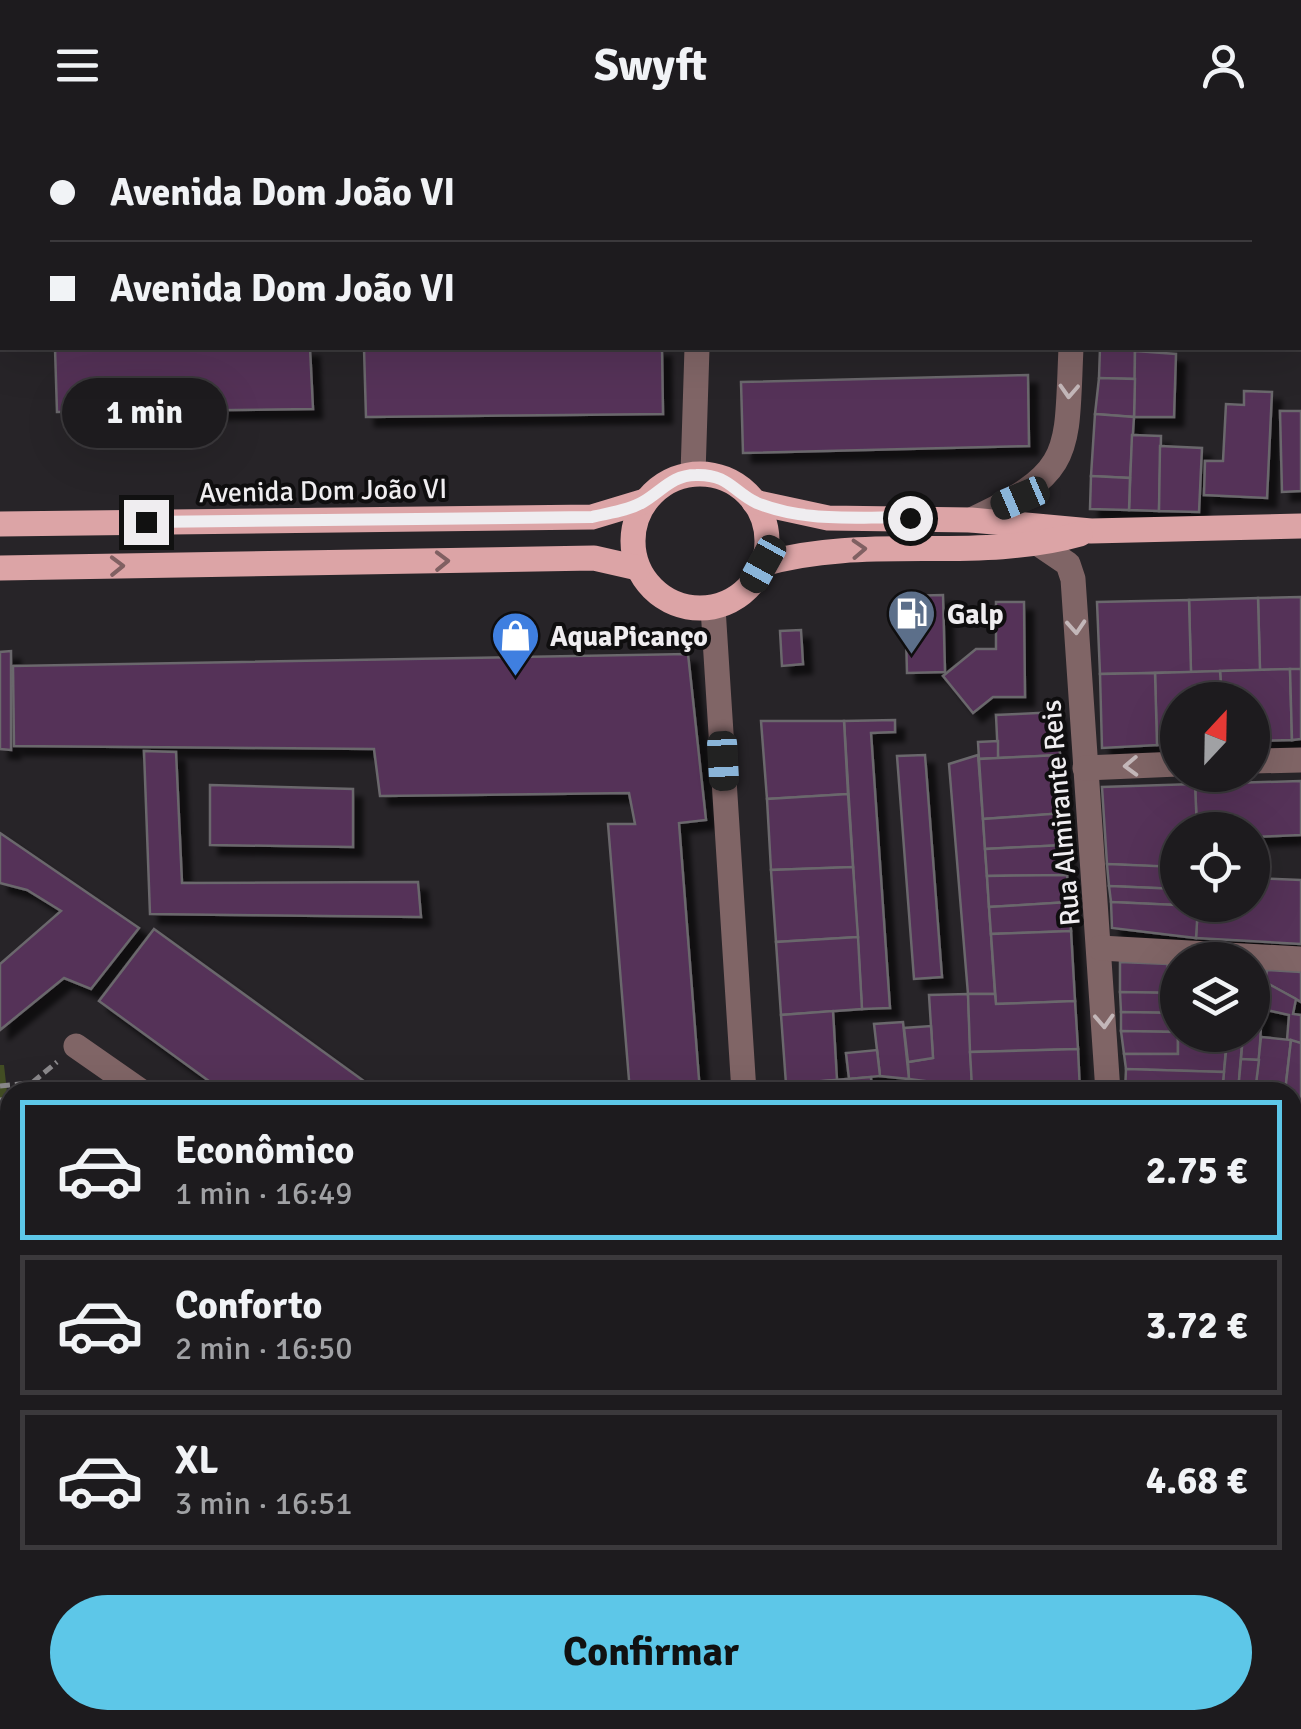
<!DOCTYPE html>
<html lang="pt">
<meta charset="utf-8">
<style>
body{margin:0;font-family:Signika,sans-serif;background:#2a282b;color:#f1f3f6;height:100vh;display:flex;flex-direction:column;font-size:38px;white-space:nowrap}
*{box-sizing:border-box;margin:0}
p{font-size:32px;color:#a0a1a4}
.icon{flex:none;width:55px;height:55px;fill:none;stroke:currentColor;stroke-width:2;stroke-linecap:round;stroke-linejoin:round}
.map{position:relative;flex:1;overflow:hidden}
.sheet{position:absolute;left:0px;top:952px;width:1302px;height:648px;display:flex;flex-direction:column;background:#1d1b1e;border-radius:30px 30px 0 0;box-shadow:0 10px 40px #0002,0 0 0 2px #3b393c}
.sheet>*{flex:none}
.banner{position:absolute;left:0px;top:0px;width:1302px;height:220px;box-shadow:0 10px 40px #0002,0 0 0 2px #3b393c;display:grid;align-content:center;height:220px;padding:0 50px;background:#1d1b1e}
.needle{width:65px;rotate:22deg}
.buttons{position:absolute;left:1160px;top:552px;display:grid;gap:20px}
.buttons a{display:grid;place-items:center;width:110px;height:110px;border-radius:50%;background:#1d1b1e;box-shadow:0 10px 40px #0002,0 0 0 2px #3b393c;font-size:50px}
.end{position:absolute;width:45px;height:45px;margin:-22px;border:12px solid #efedf0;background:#111;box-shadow:0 0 0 5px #111}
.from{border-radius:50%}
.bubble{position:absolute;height:70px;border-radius:35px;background:#1d1b1e;box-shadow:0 10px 40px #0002,0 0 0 2px #3b393c;font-size:32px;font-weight:700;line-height:70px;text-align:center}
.car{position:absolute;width:30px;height:60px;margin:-30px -15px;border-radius:12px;box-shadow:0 0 8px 2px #0007;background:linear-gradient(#222 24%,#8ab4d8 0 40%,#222 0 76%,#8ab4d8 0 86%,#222 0)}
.banner b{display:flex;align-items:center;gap:35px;height:95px;font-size:38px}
.banner b+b{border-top:2px solid #3b393c}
.banner i{width:25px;height:25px;background:#f1f3f6}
ul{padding:18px 0 0;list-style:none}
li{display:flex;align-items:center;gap:30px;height:140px;margin:0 20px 15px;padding:0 30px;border:5px solid #3b393c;border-radius:0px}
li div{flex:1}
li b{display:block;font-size:38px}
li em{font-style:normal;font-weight:700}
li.on{border-color:#5dc7e8}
li>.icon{width:90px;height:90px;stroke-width:1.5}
.action{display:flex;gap:20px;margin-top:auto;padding:20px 50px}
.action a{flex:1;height:115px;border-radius:60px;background:#5dc7e8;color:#111;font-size:40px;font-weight:700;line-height:115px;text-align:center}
header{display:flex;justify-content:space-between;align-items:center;height:130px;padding:0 50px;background:#1d1b1e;font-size:45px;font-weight:700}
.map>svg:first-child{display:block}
.education{fill:#39281f}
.green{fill:#434e24}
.building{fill:#543159;stroke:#6b676c;stroke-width:2.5;filter:url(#shadow)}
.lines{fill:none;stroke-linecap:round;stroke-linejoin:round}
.path{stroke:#8b898c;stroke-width:5;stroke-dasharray:10 5;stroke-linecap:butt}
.minor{stroke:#806566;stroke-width:25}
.major{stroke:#dca4a6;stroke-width:25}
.oneway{stroke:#c3b7b9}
.oneway2{stroke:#806062}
.route{stroke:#efedf0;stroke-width:12}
.labels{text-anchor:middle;stroke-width:8;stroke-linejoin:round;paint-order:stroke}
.street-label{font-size:28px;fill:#efedf0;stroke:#0f0e0f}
.poi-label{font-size:28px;font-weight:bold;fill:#efedf0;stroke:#0f0e0f;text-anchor:start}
</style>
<header><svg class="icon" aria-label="menu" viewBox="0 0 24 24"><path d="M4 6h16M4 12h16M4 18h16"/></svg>Swyft<svg class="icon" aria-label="person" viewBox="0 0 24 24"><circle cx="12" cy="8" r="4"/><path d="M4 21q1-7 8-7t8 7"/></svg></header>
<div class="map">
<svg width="1301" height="1599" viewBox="0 0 1301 1599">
<defs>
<filter id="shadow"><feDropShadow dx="9" dy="9" stdDeviation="2.5" flood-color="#0009"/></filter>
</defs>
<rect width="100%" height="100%" fill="#272428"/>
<!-- education -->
<g class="education">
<polygon points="1210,0 1301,0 1301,150 1300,2"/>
<polygon points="390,1590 846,1590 847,1599 372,1599"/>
</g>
<!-- green -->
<polygon class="green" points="0,935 4,935 10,989 10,1590 216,1590 210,1599 0,1599"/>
<!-- building -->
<g class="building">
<polygon points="0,0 17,2 2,2 2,56"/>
<polygon points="236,0 404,0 235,2"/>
<rect x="563" y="0" width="99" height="2"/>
<rect x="730" y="0" width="90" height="2"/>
<rect x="820" y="0" width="76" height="2"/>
<polygon points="979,0 1057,0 979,2"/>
<polygon points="1110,0 1203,0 1110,2"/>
<polygon points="55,218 310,218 313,279 57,282"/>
<polygon points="364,218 662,218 663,284 366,287"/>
<polygon points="1100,218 1135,218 1135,249 1099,248"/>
<polygon points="1135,221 1176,224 1174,287 1134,287"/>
<polygon points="1028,245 1029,316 743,323 741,252"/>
<polygon points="1099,248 1135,249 1134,287 1095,284"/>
<polygon points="1244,261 1272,262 1267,368 1204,365 1205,331 1223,331 1226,274 1244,275"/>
<polygon points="1280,281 1301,281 1301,361 1282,362"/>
<polygon points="1095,284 1134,287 1130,348 1091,346"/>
<polygon points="1132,305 1161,306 1159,381 1129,380"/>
<polygon points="1160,316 1202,318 1199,382 1159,381"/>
<polygon points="1091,346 1130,348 1129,380 1090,379"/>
<polygon points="943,465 945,542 907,543 905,466"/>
<polygon points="1301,467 1301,539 1260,540 1258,468"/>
<polygon points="1258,468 1260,540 1191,542 1189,470"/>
<polygon points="1189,470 1191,542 1100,544 1097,472"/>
<polygon points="996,472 1024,472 1025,567 993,567 973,583 943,546 976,519 996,519"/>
<polygon points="801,500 803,534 782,536 780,501"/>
<polygon points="11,521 11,620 0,619 0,522"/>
<polygon points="688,524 706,690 679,693 700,962 630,962 608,694 635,694 629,663 380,666 374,619 14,616 13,536"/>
<polygon points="1290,539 1292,610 1252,611 1252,570 1222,570 1220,541"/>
<polygon points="1290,539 1301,539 1301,609 1292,610"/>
<polygon points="1220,541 1222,570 1178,570 1178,614 1157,615 1155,543"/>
<polygon points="1155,543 1157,615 1102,618 1100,544"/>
<polygon points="1057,582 1060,625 998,628 996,585"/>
<polygon points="895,590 895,602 871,603 890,878 862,879 844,591"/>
<polygon points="761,591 844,591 848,664 767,669"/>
<polygon points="998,611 998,628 979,629 978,612"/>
<polygon points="144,621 176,622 182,753 418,752 421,787 150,784"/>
<polygon points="925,625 942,847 914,849 897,626"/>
<polygon points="978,625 983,689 995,864 968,864 949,634"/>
<polygon points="1060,625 1064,683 983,689 979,629"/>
<polygon points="1301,651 1301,705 1252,707 1252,700 1197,700 1195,654"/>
<polygon points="1195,654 1197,700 1178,700 1178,709 1169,709 1169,737 1107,734 1102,657"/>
<polygon points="210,655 353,659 353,717 210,715"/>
<polygon points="848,664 853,737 771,740 767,669"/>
<polygon points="1064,683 1065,715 985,719 983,689"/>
<polygon points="0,703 139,798 91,859 64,848 0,900 0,834 61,781 27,760 0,753"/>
<polygon points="1065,715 1067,745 987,746 985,719"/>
<polygon points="1107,734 1178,737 1178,759 1109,756"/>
<polygon points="853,737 858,807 776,812 771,740"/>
<polygon points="1067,745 1069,772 989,777 987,746"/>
<polygon points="1252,748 1301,750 1301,814 1196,808 1198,775 1252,775"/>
<polygon points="1109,756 1178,759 1178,775 1198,776 1111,772"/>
<polygon points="1069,772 1071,801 991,804 989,777"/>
<polygon points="1111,772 1198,776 1196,808 1112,798"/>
<polygon points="154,799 379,962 224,962 99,871"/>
<polygon points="1071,801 1075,871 996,874 991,804"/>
<polygon points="858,807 862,879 781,885 776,812"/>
<polygon points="1120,832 1168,834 1167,863 1120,862"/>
<polygon points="1168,834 1178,834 1178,863 1167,863"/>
<polygon points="1252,839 1267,840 1262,879 1252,879"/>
<polygon points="1267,840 1301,842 1301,872 1265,852"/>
<polygon points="1265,852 1296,869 1293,884 1301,885 1301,913 1287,910 1289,885 1262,879"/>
<polygon points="1120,862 1178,863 1178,883 1121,882"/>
<polygon points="968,864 972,957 909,949 908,932 933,928 929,865"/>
<polygon points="968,864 995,864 996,874 1075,871 1078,919 970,922"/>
<polygon points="1252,879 1262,879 1259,930 1241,929 1243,905 1252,905"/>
<polygon points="833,881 837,950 786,954 781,885"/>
<polygon points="1121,882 1178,883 1178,902 1121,901"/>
<polygon points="903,892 909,949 880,946 874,894"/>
<polygon points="931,896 933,928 908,932 904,898"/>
<polygon points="1121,901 1178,902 1178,924 1124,924"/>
<polygon points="1178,905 1227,905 1224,942 1126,939 1124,924 1178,924"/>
<polygon points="1227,905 1243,905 1242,913 1227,912"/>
<polygon points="1261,907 1291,910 1285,962 1255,962"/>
<polygon points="1291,910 1301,913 1301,972 1292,972 1292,962 1285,962"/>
<polygon points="1227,912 1242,913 1238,962 1222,962"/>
<polygon points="1078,919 1080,962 972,957 970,922"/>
<polygon points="877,920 880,946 849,949 846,923"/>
<polygon points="1241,929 1259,930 1255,962 1238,962"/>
<polygon points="1126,939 1224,942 1222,962 1125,962"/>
<polygon points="871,947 872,962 786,962 786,954"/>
<polygon points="972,957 1080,962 973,962"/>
<polygon points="7,975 10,1016 3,1017 0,976"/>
<polygon points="1292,996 1301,996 1301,1084 1292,1083"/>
<polygon points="1292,1083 1301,1084 1301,1158 1292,1156"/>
<polygon points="1292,1189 1301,1190 1300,1252 1292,1251"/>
<polygon points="1292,1251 1300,1252 1292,1347"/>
<polygon points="1297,1285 1301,1286 1301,1355 1292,1354"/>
<polygon points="1292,1384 1301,1384 1297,1456 1292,1455"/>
<polygon points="1301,1403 1301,1456 1297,1456"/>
<polygon points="1297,1456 1301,1456 1301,1537 1292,1536"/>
<polygon points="10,1557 10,1590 45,1590 39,1599 0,1599 0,1572"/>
<polygon points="1292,1562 1301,1563 1301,1599 1283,1599 1284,1590 1292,1590"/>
<polygon points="117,1590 184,1590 178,1599 112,1599"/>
<polygon points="184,1590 216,1590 210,1599 178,1599"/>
<rect x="972" y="1590" width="57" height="9"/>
<polygon points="1029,1590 1114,1590 1115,1599 1029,1599"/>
<polygon points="1159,1590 1234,1590 1233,1599 1159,1599"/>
</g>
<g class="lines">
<!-- path -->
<g class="path">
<polyline points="0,956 29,953"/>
<polyline points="21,962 57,932"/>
<polyline points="0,970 10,969"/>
<polyline points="0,1021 10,1020"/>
<polyline points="106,1599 112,1590"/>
</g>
<!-- minor -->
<g class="minor">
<polyline points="541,0 541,2"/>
<polyline points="695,0 695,2"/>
<polyline points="479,2 479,0"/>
<polyline points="1086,2 1086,0"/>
<polyline points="693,344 697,218"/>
<path d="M971 390C1075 342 1066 324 1071 218"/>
<polyline points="1040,415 1068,434 1073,449 1108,962"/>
<polyline points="713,478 744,962"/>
<polyline points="1252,631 1301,630"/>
<polyline points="1085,638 1178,634"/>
<polyline points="1100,818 1301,829"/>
<polyline points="76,916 142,962"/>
<polyline points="1292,984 1301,984"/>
<polyline points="1292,1171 1301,1172"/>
<polyline points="1292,1366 1301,1367"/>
<polyline points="1292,1547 1301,1548"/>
<polyline points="857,1590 857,1599"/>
<polyline points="1138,1590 1139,1599"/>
<polyline points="243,1599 249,1590"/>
<polyline points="315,1599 321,1590"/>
</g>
<!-- major -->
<g class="major">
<circle cx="700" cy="411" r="67"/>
<polyline points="754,372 828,388 971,390 1091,401 1301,396"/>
<polyline points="0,394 592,387 645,371"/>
<path d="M763 434C866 404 977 433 1080 404"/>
<polyline points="0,438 594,428 638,438"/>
</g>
</g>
<!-- one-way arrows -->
<defs><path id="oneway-chevron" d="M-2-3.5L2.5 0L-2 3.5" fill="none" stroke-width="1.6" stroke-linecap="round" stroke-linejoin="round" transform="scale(2.5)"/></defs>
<g class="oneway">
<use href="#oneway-chevron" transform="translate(1069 261) rotate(93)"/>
<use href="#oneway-chevron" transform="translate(1076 497) rotate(86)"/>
<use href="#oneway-chevron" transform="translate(1131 636) rotate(178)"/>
<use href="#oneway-chevron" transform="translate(1104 891) rotate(87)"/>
</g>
<g class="oneway2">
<use href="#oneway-chevron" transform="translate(859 419) rotate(-3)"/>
<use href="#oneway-chevron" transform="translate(442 431) rotate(-1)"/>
<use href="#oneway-chevron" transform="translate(117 436) rotate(-1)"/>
</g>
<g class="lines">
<!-- route -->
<path class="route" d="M146 392 592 387C608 383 628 381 643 372 662 361 672 345 696 345 729 344 733 362 757 373 806 393 859 386 910 388"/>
</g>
<!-- icons -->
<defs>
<symbol id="fuel-pin" viewBox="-11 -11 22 30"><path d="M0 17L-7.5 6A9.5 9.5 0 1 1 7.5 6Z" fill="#5c6f8a" stroke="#0f0e0f"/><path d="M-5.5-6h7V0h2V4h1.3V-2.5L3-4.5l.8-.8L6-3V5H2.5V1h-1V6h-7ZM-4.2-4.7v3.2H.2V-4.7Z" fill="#fff"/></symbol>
<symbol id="shop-pin" viewBox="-11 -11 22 30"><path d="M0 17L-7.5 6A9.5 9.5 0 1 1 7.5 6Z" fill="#3f7fe0" stroke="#0f0e0f"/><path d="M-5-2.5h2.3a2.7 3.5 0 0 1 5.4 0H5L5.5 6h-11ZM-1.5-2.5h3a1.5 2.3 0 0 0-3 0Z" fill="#fff"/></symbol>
</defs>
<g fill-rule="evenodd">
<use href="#fuel-pin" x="884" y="456" width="55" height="75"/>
<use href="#shop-pin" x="488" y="478" width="55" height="75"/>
</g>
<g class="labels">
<!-- street labels -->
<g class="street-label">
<text transform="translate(323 360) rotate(-1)" y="10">Avenida Dom João VI</text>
<text transform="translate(1060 683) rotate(-95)" y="10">Rua Almirante Reis</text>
</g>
<!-- poi labels -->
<g class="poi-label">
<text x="947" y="494">Galp</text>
<text x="550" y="516">AquaPicanço</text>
</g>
</g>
</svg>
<div class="buttons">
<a><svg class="needle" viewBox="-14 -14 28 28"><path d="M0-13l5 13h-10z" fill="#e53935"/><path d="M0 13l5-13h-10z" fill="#a0a1a4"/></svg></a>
<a><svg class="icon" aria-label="locate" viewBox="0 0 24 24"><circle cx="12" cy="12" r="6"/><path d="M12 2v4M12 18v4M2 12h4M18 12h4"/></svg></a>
<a><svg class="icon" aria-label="layers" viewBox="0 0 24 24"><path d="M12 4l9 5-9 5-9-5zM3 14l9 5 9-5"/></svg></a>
</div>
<i class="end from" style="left:910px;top:388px"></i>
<i class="end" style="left:146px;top:392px"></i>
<div class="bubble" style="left:62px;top:248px;width:165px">1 min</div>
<i class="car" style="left:1020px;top:368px;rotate:247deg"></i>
<i class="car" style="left:763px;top:434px;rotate:209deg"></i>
<i class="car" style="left:723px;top:631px;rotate:177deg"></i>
<div class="banner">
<b><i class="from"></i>Avenida Dom João VI</b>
<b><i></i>Avenida Dom João VI</b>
</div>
<section class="sheet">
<ul>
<li class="on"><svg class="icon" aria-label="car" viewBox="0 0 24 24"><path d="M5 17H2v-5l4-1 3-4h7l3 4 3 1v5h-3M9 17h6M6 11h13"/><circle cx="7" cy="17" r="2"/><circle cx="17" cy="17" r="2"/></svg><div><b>Econômico</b><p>1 min · 16:49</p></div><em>2.75 €</em></li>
<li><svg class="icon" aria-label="car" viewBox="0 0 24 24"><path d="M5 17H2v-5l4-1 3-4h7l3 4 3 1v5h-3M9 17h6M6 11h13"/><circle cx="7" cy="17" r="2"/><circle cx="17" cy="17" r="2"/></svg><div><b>Conforto</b><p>2 min · 16:50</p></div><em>3.72 €</em></li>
<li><svg class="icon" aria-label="car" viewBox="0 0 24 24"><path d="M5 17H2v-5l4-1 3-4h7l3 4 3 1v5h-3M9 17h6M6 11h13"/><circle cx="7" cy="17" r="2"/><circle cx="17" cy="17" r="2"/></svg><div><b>XL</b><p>3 min · 16:51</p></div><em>4.68 €</em></li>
</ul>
<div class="action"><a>Confirmar</a></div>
</section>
</div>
